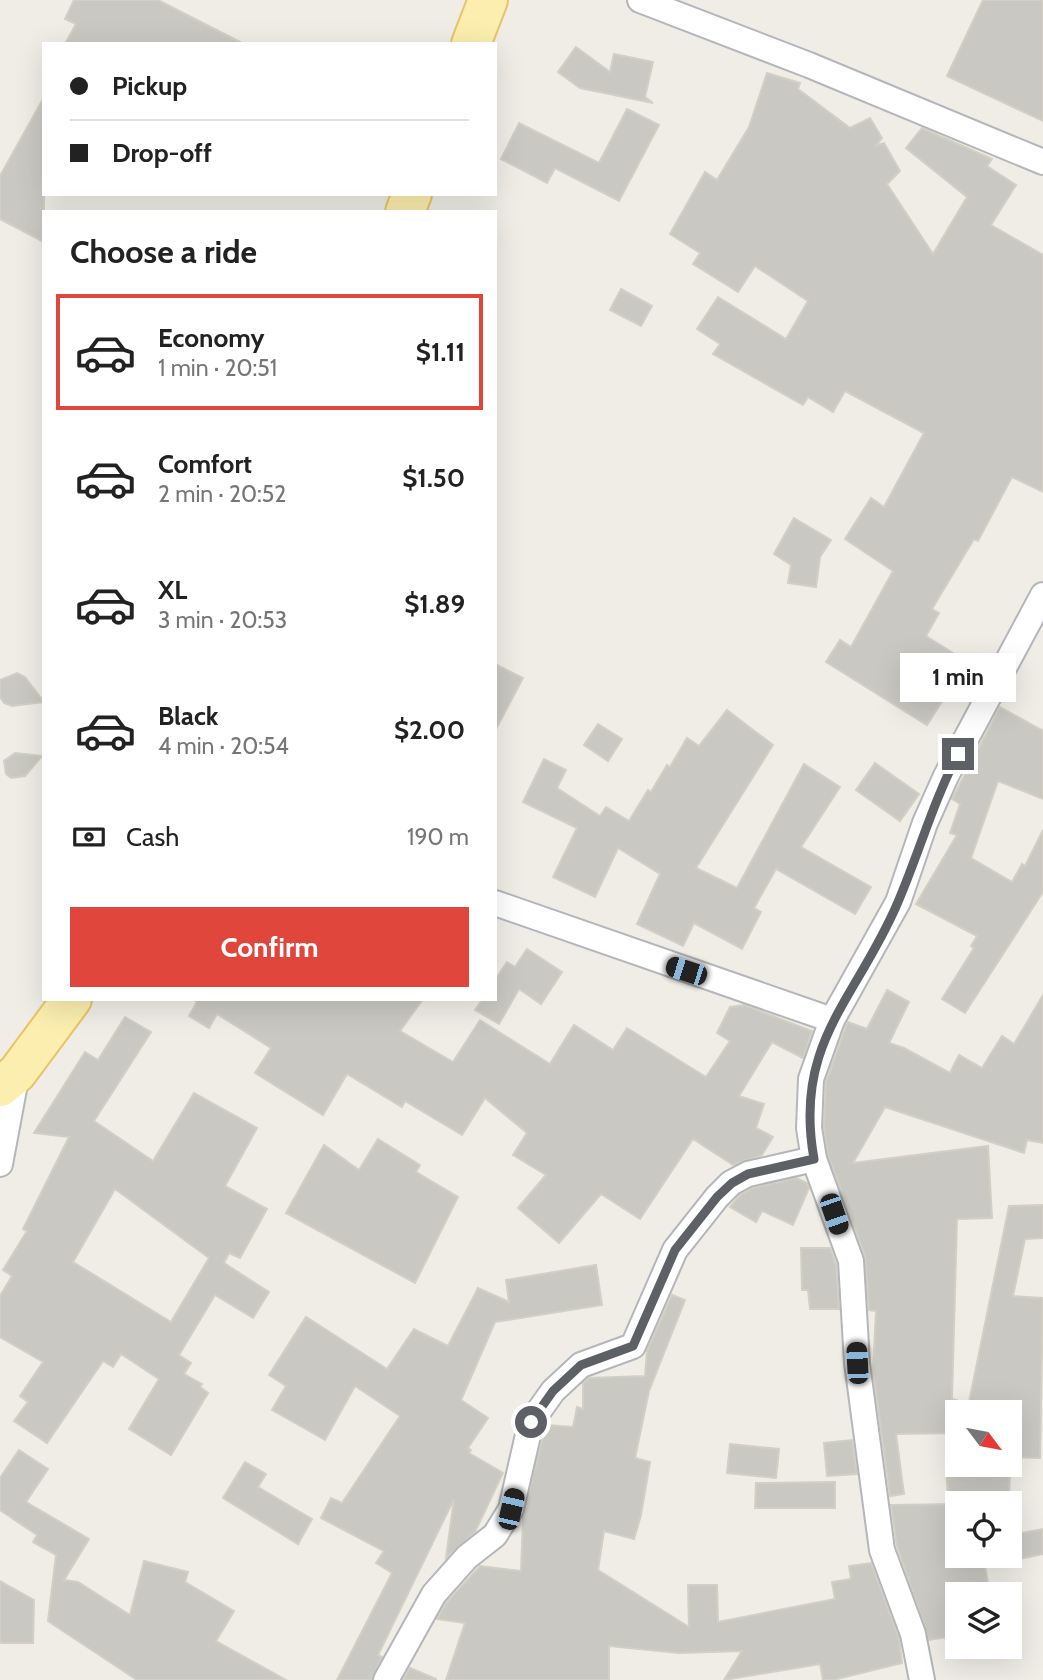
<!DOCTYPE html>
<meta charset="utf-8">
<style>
body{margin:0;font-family:Cabin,sans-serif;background:#f6f6f6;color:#222;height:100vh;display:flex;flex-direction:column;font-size:26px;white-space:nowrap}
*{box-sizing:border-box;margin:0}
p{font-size:23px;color:#767676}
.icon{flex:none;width:38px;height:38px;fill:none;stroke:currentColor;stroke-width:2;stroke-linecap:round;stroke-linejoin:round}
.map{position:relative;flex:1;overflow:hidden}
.sheet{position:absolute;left:42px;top:210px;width:455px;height:791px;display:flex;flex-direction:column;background:#fff;border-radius:0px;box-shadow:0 7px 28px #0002}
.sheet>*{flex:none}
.hud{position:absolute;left:42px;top:42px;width:455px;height:154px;border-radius:0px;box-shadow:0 7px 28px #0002;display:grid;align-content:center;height:154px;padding:0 28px;background:#fff}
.needle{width:46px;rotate:122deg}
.tools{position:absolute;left:945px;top:1400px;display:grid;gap:14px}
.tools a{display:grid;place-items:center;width:77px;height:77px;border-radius:0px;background:#fff;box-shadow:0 7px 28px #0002;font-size:35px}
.end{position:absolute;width:32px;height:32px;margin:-16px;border:9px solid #5d6165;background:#fff;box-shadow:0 0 0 4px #fff}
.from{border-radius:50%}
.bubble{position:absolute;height:49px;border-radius:0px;background:#fff;box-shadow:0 7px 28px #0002;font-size:23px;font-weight:800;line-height:49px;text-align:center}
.car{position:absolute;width:21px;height:42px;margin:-21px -10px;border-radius:9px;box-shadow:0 0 5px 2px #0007;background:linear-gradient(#222 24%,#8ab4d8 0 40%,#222 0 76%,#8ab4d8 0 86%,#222 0)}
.hud b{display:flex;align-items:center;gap:24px;height:66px;font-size:26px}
.hud b+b{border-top:2px solid #e0e0e0}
.hud i{width:18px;height:18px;background:#222}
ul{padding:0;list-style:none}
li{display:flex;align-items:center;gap:21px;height:116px;margin:0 14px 10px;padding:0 14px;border:4px solid transparent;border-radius:0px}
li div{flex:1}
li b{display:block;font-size:26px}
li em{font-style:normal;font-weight:800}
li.current{border-color:#e0463b}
li>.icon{width:63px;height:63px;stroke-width:1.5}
h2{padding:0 28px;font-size:32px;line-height:84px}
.pay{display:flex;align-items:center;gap:18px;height:77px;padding:0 28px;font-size:26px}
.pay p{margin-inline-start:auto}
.action{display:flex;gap:14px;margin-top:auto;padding:14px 28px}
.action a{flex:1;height:80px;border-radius:0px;background:#e0463b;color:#fff;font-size:28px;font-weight:800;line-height:80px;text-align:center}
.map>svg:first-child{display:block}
.building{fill:#cac8c2;stroke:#d3cfc4;stroke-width:2;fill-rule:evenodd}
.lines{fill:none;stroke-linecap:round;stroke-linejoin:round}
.street-casing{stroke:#b3b6ba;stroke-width:28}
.primary-casing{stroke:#eac364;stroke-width:42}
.street{stroke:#fff;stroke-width:24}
.primary{stroke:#fbeeaf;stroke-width:38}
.route{stroke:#5d6165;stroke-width:9}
</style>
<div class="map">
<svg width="1043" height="1680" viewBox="0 0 1043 1680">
<rect width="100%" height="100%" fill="#efede6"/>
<!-- building -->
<g class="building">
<polygon points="74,0 158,0 244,44 65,44 76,24 65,19"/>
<polygon points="983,0 1043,0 1043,121 947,76"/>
<polygon points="576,47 610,72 614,54 653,62 645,97 653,103 580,88 558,72"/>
<polygon points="767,73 800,83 798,89 850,128 870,118 882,138 876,146 884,143 900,171 887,184 933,254 967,197 906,148 922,128 992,159 987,166 1016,185 991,225 1043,255 1043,492 1012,477 978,541 974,539 932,609 939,613 926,636 953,653 932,691 944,698 927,725 826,662 840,640 851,647 893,571 845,539 871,498 884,507 924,433 845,391 833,412 808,397 803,405 713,354 720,344 697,329 718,297 786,339 808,301 755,266 738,292 693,264 700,253 670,234 705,172 717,180 749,127"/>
<polygon points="44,97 44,242 0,219 0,176"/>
<polygon points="627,109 659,125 619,201 555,168 547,183 501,159 519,123 599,163"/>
<polygon points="621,289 652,306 641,326 610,310"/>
<polygon points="794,518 831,540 820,557 816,587 788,583 791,565 774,554"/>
<polygon points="495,664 523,678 495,731"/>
<polygon points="17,673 25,677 44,702 12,706 4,703 0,697 0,680"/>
<polygon points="1000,707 1043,731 1043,799 998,781 971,858 1012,882 1022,864 1025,866 1043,830 1043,892 965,1013 942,999 974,948 971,946 977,936 916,904 957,835 950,833 960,804 952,799"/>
<polygon points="727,710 773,745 696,868 737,888 804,764 840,787 801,847 871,887 855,914 776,869 754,908 761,912 742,949 694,923 683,946 637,924 660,874 618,848 595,897 553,877 577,828 523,802 544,759 566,770 557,788 600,816 606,807 629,821 648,790 651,792 667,765 670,767 687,738 699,746"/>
<polygon points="598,724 622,739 608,761 584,745"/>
<polygon points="15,753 42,756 25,776 11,778 6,774 4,761"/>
<polygon points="875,763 919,794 900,821 856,790"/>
<polygon points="527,949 562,972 541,1004 519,989 499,1024 475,1010 483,999 495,999 495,980 507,962 515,967"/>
<polygon points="887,990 909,1002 889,1043 904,1048 950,1073 959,1055 982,1068 1002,1036 1014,1044 1043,995 1043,1143 1027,1140 1024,1153 885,1107 853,1163 988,1146 992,1218 957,1219 952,1399 957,1400 957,1433 896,1434 904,1494 890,1496 873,1370 876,1311 869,1310 865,1256 828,1155 824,1127 826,1082 846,1026 848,1022 867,1029"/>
<polygon points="193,999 423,999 400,1031 453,1062 480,1020 550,1064 574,1025 613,1050 627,1028 706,1077 730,1041 717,1033 730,1007 744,1005 812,1031 803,1058 772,1042 739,1096 764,1104 756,1128 773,1137 762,1155 733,1165 693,1139 640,1219 601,1194 559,1243 518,1208 546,1175 513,1155 527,1133 485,1098 462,1135 405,1101 402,1107 347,1074 323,1115 255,1073 271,1048 217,1014 209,1028 189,1016 197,1002"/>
<path d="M125 1017 151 1032 94 1121 153 1161 194 1093 257 1128 225 1186 267 1209 240 1258 229 1253 224 1263 269 1292 253 1318 215 1295 179 1355 191 1363 184 1374 202 1384 200 1387 208 1393 171 1455 129 1429 159 1379 121 1354 113 1367 103 1361 47 1443 14 1421 28 1402 20 1396 43 1362 0 1337V1296L12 1276 3 1270 27 1231 23 1229 69 1137 34 1133 85 1052 98 1060ZM115 1189 209 1258 171 1322 73 1262Z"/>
<polygon points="378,1139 420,1165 416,1172 458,1197 415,1283 286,1213 324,1145 359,1170"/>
<polygon points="796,1178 807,1183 809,1188 793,1225 762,1211 756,1222 730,1207 740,1195 753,1188"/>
<polygon points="1043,1205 1043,1238 1025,1239 1013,1296 1043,1298 1040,1458 1010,1457 1010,1412 967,1412 1009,1206"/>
<polygon points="801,1248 830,1248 836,1264 839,1309 810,1309 808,1290 802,1290"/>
<polygon points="596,1265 602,1305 495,1322 461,1400 488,1418 468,1448 471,1450 469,1453 503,1473 475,1532 446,1558 454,1499 378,1655 382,1657 371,1680 337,1680 392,1573 376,1563 384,1551 321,1518 331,1498 342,1503 400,1416 355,1386 325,1440 272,1410 286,1386 269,1375 306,1317 387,1369 414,1329 448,1346 478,1288 509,1302 506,1280"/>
<polygon points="672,1295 685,1300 649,1391 635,1458 650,1462 641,1515 634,1539 604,1531 598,1570 689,1627 688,1585 717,1585 718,1622 835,1599 832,1582 851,1579 849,1566 871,1563 899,1638 902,1663 833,1680 823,1680 820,1664 724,1680 742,1651 679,1653 609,1646 609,1680 446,1680 465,1623 437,1619 446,1603 480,1566 521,1571 523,1517 545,1428 547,1425 573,1427 577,1407 583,1409 583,1383 589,1378 645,1376 647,1351"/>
<polygon points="852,1440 857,1474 827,1476 824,1443"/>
<polygon points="730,1444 779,1449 776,1478 727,1473"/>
<polygon points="19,1450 48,1469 26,1502 89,1539 64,1580 78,1582 130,1615 144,1561 188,1572 185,1582 234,1611 216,1641 286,1680 137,1680 48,1621 56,1555 33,1542 37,1535 0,1510 0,1478"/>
<polygon points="245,1462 266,1474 258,1487 312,1519 298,1544 223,1498"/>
<polygon points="1010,1467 1009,1503 949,1503 946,1472"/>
<polygon points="835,1482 835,1508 755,1508 756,1483"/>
<polygon points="957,1504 957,1556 983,1556 990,1594 957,1594 957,1628 947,1629 948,1637 929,1640 897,1546 891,1505"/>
<polygon points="1043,1529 1043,1554 1010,1561 1010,1535"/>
<polygon points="0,1581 34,1600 33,1643 0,1643"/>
<polygon points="410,1668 436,1679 436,1680 403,1680"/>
</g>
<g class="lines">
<defs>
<g id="street">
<polyline points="640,0 809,65 1043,162"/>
<polyline points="495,903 832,1020"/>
<polyline points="0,1164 17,1073"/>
<polyline points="386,1680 434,1594 467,1557 495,1535 511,1509 531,1422 553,1391 581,1365 633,1346 675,1250 717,1197 731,1183 748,1174 814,1159"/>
<polyline points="922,1680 913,1634 882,1550 857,1363 851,1261 814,1159 809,1128 811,1079 832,1020 898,902 925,823 946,776 1043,595"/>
</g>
<g id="primary">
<polyline points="471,44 488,0"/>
<polyline points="405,212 412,194"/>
<polyline points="0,1087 17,1073 72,999"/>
</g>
</defs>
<!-- street casing -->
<use href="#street" class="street-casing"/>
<!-- primary casing -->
<use href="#primary" class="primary-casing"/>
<!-- street -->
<use href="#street" class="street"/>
<!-- primary -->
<use href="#primary" class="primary"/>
</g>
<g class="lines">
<!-- route -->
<path class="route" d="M531 1422 553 1391 581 1365 633 1346 675 1250 717 1197 732 1183 748 1174 814 1159C793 1042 857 999 898 902 919 853 933 802 958 754"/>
</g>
</svg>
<div class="tools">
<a><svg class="needle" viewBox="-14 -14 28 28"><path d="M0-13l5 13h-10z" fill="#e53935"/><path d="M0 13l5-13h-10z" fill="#767676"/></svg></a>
<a><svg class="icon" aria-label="locate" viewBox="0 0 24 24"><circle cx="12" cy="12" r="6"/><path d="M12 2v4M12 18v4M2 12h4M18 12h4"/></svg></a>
<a><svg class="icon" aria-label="layers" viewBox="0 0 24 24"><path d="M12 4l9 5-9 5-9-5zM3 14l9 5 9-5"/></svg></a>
</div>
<i class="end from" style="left:531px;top:1422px"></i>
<i class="end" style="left:958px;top:754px"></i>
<div class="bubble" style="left:900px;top:653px;width:116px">1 min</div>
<i class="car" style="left:686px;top:971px;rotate:288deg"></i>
<i class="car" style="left:834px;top:1214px;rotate:161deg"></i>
<i class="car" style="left:857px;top:1363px;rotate:357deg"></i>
<i class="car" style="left:511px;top:1509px;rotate:13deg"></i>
<div class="hud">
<b><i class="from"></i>Pickup</b>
<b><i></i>Drop-off</b>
</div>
<section class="sheet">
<h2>Choose a ride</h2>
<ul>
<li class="current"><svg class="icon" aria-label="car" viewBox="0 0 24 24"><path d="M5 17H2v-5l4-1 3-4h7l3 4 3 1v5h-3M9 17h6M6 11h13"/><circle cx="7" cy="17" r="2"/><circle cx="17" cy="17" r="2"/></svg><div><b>Economy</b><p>1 min · 20:51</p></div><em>$1.11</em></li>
<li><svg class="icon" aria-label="car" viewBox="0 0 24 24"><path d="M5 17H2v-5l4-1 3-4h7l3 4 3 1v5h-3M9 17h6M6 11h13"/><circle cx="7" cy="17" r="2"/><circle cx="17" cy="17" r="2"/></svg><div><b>Comfort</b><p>2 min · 20:52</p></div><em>$1.50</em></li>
<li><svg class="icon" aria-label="car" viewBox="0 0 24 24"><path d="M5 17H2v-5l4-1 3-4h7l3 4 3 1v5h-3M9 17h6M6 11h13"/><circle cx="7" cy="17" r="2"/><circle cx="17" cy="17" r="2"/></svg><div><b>XL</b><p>3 min · 20:53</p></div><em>$1.89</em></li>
<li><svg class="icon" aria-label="car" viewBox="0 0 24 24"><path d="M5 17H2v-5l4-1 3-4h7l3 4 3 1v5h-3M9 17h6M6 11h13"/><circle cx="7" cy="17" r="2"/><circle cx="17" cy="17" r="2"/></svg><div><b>Black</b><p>4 min · 20:54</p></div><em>$2.00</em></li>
</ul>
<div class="pay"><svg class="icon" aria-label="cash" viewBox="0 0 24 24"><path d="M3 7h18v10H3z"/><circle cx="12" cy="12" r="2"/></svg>Cash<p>190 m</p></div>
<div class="action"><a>Confirm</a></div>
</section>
</div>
